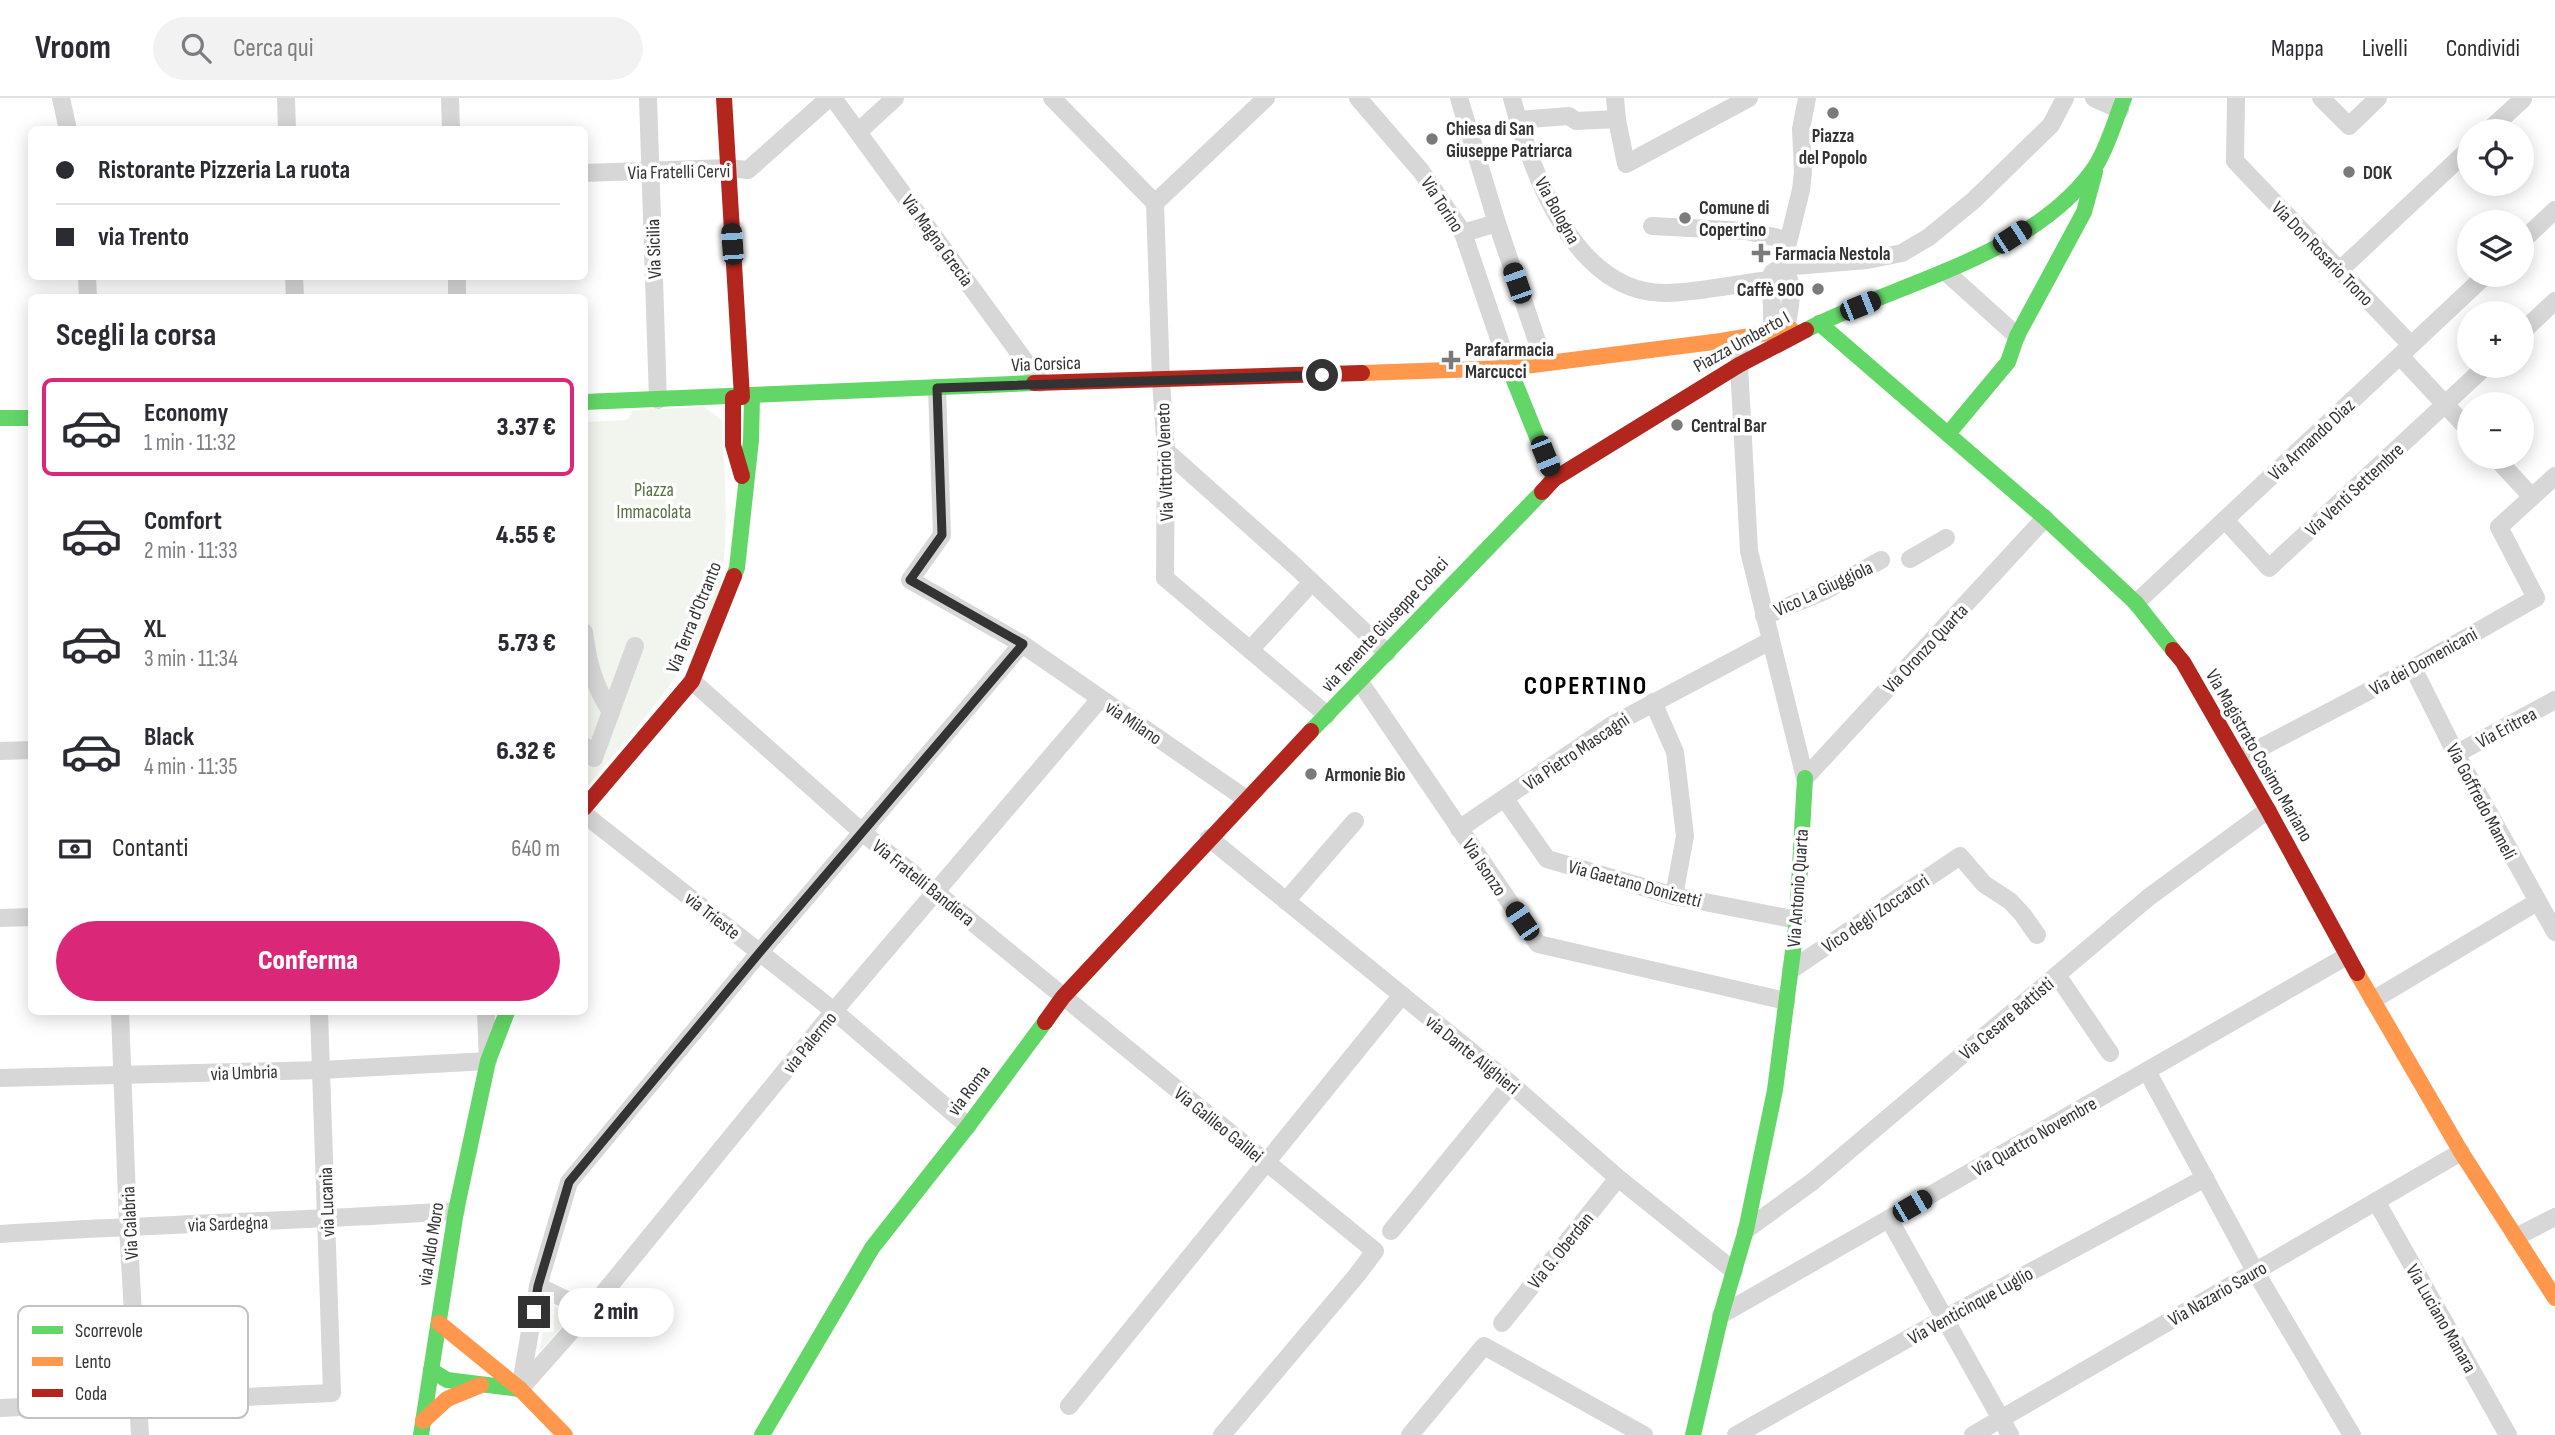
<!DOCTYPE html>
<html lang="it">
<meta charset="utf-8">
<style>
body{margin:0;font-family:"Sofia Sans Condensed",sans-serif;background:#f2f2f3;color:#2b2b33;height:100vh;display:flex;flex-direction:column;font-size:26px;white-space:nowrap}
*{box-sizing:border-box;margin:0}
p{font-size:23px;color:#7c7c81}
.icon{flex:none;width:38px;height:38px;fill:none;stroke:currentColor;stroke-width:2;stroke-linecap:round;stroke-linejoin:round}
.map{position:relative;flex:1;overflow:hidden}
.details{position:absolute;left:28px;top:196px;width:560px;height:721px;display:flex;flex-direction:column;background:#fff;border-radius:10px;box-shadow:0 4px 18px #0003}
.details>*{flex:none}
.top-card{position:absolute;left:28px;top:28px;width:560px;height:154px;border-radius:10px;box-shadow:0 4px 18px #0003;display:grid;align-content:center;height:154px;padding:0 28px;background:#fff}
.buttons{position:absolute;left:2457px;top:21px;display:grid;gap:14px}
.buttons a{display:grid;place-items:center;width:77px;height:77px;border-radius:50%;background:#fff;box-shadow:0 4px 18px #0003;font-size:35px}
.end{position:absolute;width:32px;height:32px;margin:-16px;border:9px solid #333;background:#fff;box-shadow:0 0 0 4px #fff}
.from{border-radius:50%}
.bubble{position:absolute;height:49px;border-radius:24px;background:#fff;box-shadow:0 4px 18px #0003;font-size:23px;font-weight:800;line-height:49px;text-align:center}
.car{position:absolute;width:21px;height:42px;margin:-21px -10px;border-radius:9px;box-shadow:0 0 5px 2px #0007;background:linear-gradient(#222 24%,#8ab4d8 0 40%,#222 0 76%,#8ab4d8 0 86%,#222 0)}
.top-card b{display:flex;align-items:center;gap:24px;height:66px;font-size:26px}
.top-card b+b{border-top:2px solid #e1e1e2}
.top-card i{width:18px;height:18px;background:#2b2b33}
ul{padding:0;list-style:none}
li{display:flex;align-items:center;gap:21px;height:98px;margin:0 14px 10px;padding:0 14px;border:4px solid transparent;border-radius:10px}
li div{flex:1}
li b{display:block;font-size:26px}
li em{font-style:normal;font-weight:800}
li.current{border-color:#db2777}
li>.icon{width:63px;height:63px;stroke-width:1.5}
h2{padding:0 28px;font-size:32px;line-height:84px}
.pay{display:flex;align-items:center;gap:18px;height:77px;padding:0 28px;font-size:26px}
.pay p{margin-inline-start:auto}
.button{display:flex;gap:14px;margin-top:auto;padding:14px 28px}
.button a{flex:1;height:80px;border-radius:42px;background:#db2777;color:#fff;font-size:28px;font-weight:800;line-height:80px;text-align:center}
header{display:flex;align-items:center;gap:42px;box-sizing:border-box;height:98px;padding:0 35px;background:#fff;border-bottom:2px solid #e1e1e2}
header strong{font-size:33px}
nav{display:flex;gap:38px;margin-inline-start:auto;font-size:24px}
.search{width:490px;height:63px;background:#f2f2f3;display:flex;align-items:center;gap:18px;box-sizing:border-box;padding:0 24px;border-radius:38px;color:#7c7c81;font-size:26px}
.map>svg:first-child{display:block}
.green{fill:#f1f5ed}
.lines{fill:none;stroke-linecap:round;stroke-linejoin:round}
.street{stroke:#d7d7d7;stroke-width:18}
.fast{stroke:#63d668;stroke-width:16}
.slow{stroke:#ff974d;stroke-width:16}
.jam{stroke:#b3261e;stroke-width:16}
.route{stroke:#333;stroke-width:9}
.poi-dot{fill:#7a7a7a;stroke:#fff;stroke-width:2.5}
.labels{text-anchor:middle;stroke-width:7;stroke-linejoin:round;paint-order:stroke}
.poi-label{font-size:19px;font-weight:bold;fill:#333;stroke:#fff;text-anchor:start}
.street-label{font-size:19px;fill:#333;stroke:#fff}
.park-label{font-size:19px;fill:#56703f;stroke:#fff}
.district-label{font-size:26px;font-weight:bold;letter-spacing:2px;fill:#000;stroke:#fff}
.key{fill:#fff;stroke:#c2c2c2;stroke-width:2}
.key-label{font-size:19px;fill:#333}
</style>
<header>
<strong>Vroom</strong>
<div class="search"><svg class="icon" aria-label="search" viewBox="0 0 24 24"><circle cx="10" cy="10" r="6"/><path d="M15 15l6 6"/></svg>Cerca qui</div>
<nav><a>Mappa</a><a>Livelli</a><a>Condividi</a></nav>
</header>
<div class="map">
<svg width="2555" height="1337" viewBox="0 0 2555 1337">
<rect width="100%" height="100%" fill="#fff"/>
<!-- green -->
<g class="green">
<path d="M704 309 722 322C724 376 730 430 721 483 709 555 629 636 585 692V324L627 322 633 312Z"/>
<polygon points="548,1205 572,1217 539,1254"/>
</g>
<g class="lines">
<!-- street -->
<g class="street">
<polyline points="61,0 68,32"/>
<polyline points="286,0 287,32"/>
<polyline points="450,0 451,32"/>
<polyline points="648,0 658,302"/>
<polyline points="833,0 1041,285"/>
<polyline points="1052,0 1155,105"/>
<polyline points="1266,0 1155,105 1161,283 1166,353 1165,480 1327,617"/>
<polyline points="1358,0 1421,73 1463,135 1509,270"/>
<polyline points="1459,0 1497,125 1544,264"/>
<path d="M1512 0C1531 73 1574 197 1667 195 1701 194 1735 186 1769 182"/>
<polyline points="1615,0 1617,22 1626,66 1749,0"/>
<polyline points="2094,0 2120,12"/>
<polyline points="2236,0 2235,63 2411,247"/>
<polyline points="2321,0 2349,28 2378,0"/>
<polyline points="1518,22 1569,18 1576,23 1617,21"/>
<polyline points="859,33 895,0"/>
<polyline points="2488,33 2523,1"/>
<polyline points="584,75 727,70 748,72 829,0"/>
<polyline points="1652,128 1746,133 1788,142"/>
<polyline points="1463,135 1497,125"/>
<polyline points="2522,143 2555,112"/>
<polyline points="2340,172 2469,51"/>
<polyline points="1946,174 2017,238"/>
<polyline points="87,178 88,200"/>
<polyline points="294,178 295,200"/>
<polyline points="457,178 457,200"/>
<polyline points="2522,234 2555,203"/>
<polyline points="1772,235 1772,207 1769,182 1773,174 1782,169 1867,162 1902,155 1929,139 1974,102 2051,27 2065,0"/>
<path d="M1782 239C1788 229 1793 196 1790 184 1788 179 1785 174 1782 169L1801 92 1803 74 1801 31 1807 0"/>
<polyline points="1741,257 1739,267 1749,453 1805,680"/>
<polyline points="2400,258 2469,332"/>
<polyline points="937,290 942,437 910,482 1022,546 1246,701"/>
<polyline points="1166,353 1294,467 1387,555"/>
<polyline points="2495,359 2532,399"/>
<polyline points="2225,422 2269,470 2486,268"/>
<polyline points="1910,461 1946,440"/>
<polyline points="2136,505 2486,177"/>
<polyline points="1764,518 1825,493 1881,462"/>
<path d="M584 534C588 566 594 587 611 614"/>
<polyline points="1250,552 1312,484"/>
<polyline points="2413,570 2456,656 2555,834"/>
<polyline points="692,583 862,734 1375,1153 1357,1177 1222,1337"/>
<polyline points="1360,584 1538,846 1786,903"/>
<polyline points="1653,604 1675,654 1685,738 1674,798"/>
<polyline points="584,648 594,660 635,548"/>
<polyline points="0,653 32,652"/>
<polyline points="2456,656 2555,602"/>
<polyline points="2239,661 2413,570 2536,500 2499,429 2555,378"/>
<polyline points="1805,680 2045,420"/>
<polyline points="1505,701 1547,761 1674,798 1797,822"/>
<polyline points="584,716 834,913 968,1028"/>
<polyline points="1459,731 1612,627 1770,543"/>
<polyline points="1209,740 1511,986 1618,1080 1734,1173"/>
<polyline points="1286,803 1355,723"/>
<polyline points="0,820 32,819"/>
<polyline points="1791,872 1960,758 1984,786 2010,803 2023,817 2037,837"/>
<polyline points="2057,877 2110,955"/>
<polyline points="2373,902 2537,804"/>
<polyline points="120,914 128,1128 140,1337"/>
<polyline points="2147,973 2255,1173 2352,1337"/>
<polyline points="0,980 321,972 488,963 486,914"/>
<polyline points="2376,1103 2508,1337"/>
<polyline points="1889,1121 2010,1337"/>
<polyline points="1746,1132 1812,1084 2149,799 2268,712"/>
<polyline points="1391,1133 1511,986"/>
<path d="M0 1136C152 1126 304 1123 456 1113"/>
<polyline points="2516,1139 2555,1119"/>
<polyline points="538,1188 589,1213"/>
<polyline points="1721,1217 2347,858"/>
<polyline points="1502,1225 1618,1080"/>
<polyline points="520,1291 538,1188 569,1084 760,854 1022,546"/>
<polyline points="520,1291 589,1213 834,913 1100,601"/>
<polyline points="1069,1308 1402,897"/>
<polyline points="0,1310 332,1295 319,914"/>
<polyline points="1410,1337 1484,1248 1644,1337"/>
<polyline points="1736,1337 1945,1220 2205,1080"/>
<polyline points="1973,1337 2461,1054"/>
</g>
<!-- fast -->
<g class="fast">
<polyline points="1819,225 2045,420 2136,505 2173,552"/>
<path d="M1806 232C1896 185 2034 158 2095 69 2108 49 2115 22 2124 0"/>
<polyline points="1509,270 1554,381"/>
<polyline points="584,304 1034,285"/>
<polyline points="0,320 32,320"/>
<polyline points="1948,336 2008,264 2017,238 2084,114 2095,74"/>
<polyline points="734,478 737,470 751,342 752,299"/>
<polyline points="1311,633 1542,394"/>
<polyline points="431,1272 447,1282 520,1291"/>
<polyline points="421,1337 456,1113 488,963 507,914"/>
<polyline points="762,1337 872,1150 968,1028 1045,924"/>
<polyline points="1693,1337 1721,1217 1746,1132 1775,992 1797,822 1805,680"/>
</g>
<!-- slow -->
<g class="slow">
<polyline points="1362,275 1509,270 1721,243 1791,231"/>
<polyline points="2357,875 2461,1054 2555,1200"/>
<polyline points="439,1225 520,1291 565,1337"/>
<polyline points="423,1323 447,1301 481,1287"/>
</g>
<!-- jam -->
<g class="jam">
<polyline points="724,0 742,299"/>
<polyline points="1034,285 1362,275"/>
<polyline points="733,300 733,347 742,378"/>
<polyline points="1542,394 1554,381 1739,267 1806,232"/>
<polyline points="2173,552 2183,564 2268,712 2357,875"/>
<polyline points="584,710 692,583 734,478"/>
<polyline points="1045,924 1063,899 1311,633"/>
</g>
</g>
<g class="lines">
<!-- route -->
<polyline class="route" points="534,1214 538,1188 569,1084 760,854 1023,546 910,482 942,437 937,290 1322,277"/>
</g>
<!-- markers -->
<g class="poi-dot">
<circle cx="1833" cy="15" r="7"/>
<circle cx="1432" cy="41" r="7"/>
<circle cx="2349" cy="74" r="7"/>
<circle cx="1685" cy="120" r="7"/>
<path d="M1757.5 144.5h7v7h7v7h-7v7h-7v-7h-7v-7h7z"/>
<circle cx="1818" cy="191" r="7"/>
<path d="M1447.5 251.5h7v7h7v7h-7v7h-7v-7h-7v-7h7z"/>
<circle cx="1677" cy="327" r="7"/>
<circle cx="1311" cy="676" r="7"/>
</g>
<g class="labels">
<!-- poi labels -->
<g class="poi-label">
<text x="1446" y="37">Chiesa di San<tspan x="1446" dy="22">Giuseppe Patriarca</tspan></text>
<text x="1833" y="44" text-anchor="middle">Piazza<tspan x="1833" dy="22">del Popolo</tspan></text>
<text x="2363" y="81">DOK</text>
<text x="1699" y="116">Comune di<tspan x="1699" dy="22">Copertino</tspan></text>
<text x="1775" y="162">Farmacia Nestola</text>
<text x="1804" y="198" text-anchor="end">Caffè 900</text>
<text x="1465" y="258">Parafarmacia<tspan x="1465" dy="22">Marcucci</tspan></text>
<text x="1691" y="334">Central Bar</text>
<text x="1325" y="683">Armonie Bio</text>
</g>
<!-- street labels -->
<g class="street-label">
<text transform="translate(679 73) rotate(-1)" y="7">Via Fratelli Cervi</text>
<text transform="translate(1443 106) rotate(57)" y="7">Via Torino</text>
<text transform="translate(1558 112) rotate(61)" y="7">Via Bologna</text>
<text transform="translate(938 142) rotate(54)" y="7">Via Magna Grecia</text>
<text transform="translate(653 151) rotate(-92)" y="7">Via Sicilia</text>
<text transform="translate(2323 155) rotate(46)" y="7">Via Don Rosario Trono</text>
<text transform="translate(1741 243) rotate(-29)" y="7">Piazza Umberto I</text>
<text transform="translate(1046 265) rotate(-2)" y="7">Via Corsica</text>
<text transform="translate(2311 341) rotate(-43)" y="7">Via Armando Diaz</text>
<text transform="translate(1164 364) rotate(-92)" y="7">Via Vittorio Veneto</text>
<text transform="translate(2354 391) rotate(-43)" y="7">Via Venti Settembre</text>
<text transform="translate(1823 490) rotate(-25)" y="7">Vico La Giuggiola</text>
<text transform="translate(693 519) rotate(-68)" y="7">Via Terra d'Otranto</text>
<text transform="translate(1384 526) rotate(-47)" y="7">via Tenente Giuseppe Colaci</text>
<text transform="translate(1925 550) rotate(-47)" y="7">Via Oronzo Quarta</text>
<text transform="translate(2423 563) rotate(-29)" y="7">Via dei Domenicani</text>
<text transform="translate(1134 624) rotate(34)" y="7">via Milano</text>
<text transform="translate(2506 629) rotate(-28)" y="7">Via Eritrea</text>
<text transform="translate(1576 653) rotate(-34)" y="7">Via Pietro Mascagni</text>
<text transform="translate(2260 657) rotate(60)" y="7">Via Magistrato Cosimo Mariano</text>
<text transform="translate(2482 703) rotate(62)" y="7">Via Goffredo Mameli</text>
<text transform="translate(1485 769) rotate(56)" y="7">Via Isonzo</text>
<text transform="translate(924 784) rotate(39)" y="7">Via Fratelli Bandiera</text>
<text transform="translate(1635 785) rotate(15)" y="7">Via Gaetano Donizetti</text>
<text transform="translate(1797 790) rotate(-86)" y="7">Via Antonio Quarta</text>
<text transform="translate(1875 815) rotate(-34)" y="7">Vico degli Zoccatori</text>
<text transform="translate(713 817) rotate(38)" y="7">via Trieste</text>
<text transform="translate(2006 920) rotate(-40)" y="7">Via Cesare Battisti</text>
<text transform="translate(809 944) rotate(-51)" y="7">via Palermo</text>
<text transform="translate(1473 956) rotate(39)" y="7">via Dante Alighieri</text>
<text transform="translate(244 974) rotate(-2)" y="7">via Umbria</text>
<text transform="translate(968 992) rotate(-53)" y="7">via Roma</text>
<text transform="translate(1219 1026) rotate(39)" y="7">Via Galileo Galilei</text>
<text transform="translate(2034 1038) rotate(-30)" y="7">Via Quattro Novembre</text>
<text transform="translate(326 1104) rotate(-92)" y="7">via Lucania</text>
<text transform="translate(129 1125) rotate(-93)" y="7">Via Calabria</text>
<text transform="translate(228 1125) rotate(-2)" y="7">via Sardegna</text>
<text transform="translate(430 1146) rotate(-81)" y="7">via Aldo Moro</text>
<text transform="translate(1560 1152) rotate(-51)" y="7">Via G. Oberdan</text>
<text transform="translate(2217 1195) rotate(-30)" y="7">Via Nazario Sauro</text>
<text transform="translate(1970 1207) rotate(-29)" y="7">Via Venticinque Luglio</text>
<text transform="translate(2442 1220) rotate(60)" y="7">Via Luciano Manara</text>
</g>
<!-- park labels -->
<g class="park-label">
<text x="654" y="398">Piazza<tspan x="654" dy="22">Immacolata</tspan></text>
</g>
<!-- district labels -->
<g class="district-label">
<text x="1586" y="596">COPERTINO</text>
</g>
</g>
<!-- legend -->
<rect x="18" y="1208" width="230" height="112" rx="10" class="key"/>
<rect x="32" y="1228" width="31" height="8" fill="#63d668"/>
<rect x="32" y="1259" width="31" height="9" fill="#ff974d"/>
<rect x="32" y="1291" width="31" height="8" fill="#b3261e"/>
<g class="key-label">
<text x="75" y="1239">Scorrevole</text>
<text x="75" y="1270">Lento</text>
<text x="75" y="1302">Coda</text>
</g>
</svg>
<div class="buttons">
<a><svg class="icon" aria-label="locate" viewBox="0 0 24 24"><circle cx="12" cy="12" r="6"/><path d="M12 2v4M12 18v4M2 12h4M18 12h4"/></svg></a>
<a><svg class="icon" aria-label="layers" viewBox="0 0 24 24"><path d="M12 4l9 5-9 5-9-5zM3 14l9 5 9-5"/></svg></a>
<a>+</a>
<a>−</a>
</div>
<i class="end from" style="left:1322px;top:277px"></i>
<i class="end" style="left:534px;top:1214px"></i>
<div class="bubble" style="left:558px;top:1190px;width:116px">2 min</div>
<i class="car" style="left:2012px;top:139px;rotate:57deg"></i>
<i class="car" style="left:732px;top:146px;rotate:356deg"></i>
<i class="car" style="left:1517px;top:185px;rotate:341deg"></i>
<i class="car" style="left:1860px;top:208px;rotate:68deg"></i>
<i class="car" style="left:1545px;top:358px;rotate:158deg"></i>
<i class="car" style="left:1522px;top:823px;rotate:326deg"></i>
<i class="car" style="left:1912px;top:1108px;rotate:60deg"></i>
<div class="top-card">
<b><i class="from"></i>Ristorante Pizzeria La ruota</b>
<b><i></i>via Trento</b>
</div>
<section class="details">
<h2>Scegli la corsa</h2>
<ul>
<li class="current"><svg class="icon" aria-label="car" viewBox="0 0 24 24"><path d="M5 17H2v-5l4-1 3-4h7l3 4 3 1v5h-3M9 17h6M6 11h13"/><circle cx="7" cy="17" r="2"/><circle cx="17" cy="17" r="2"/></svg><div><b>Economy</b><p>1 min · 11:32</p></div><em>3.37 €</em></li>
<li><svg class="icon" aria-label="car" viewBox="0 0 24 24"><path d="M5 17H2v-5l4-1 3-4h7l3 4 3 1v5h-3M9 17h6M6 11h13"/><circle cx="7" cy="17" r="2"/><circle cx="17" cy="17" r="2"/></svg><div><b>Comfort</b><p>2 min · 11:33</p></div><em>4.55 €</em></li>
<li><svg class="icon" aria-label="car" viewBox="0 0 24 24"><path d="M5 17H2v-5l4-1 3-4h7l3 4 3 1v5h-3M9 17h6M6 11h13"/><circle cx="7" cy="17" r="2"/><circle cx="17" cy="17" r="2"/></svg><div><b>XL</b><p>3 min · 11:34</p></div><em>5.73 €</em></li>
<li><svg class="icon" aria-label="car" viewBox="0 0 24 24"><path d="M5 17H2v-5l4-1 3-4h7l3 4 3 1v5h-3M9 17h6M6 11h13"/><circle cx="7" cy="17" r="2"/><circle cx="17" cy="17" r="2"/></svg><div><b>Black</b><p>4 min · 11:35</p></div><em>6.32 €</em></li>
</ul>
<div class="pay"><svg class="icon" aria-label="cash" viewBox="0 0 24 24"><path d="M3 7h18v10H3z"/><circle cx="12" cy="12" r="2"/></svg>Contanti<p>640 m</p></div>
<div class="button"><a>Conferma</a></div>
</section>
</div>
